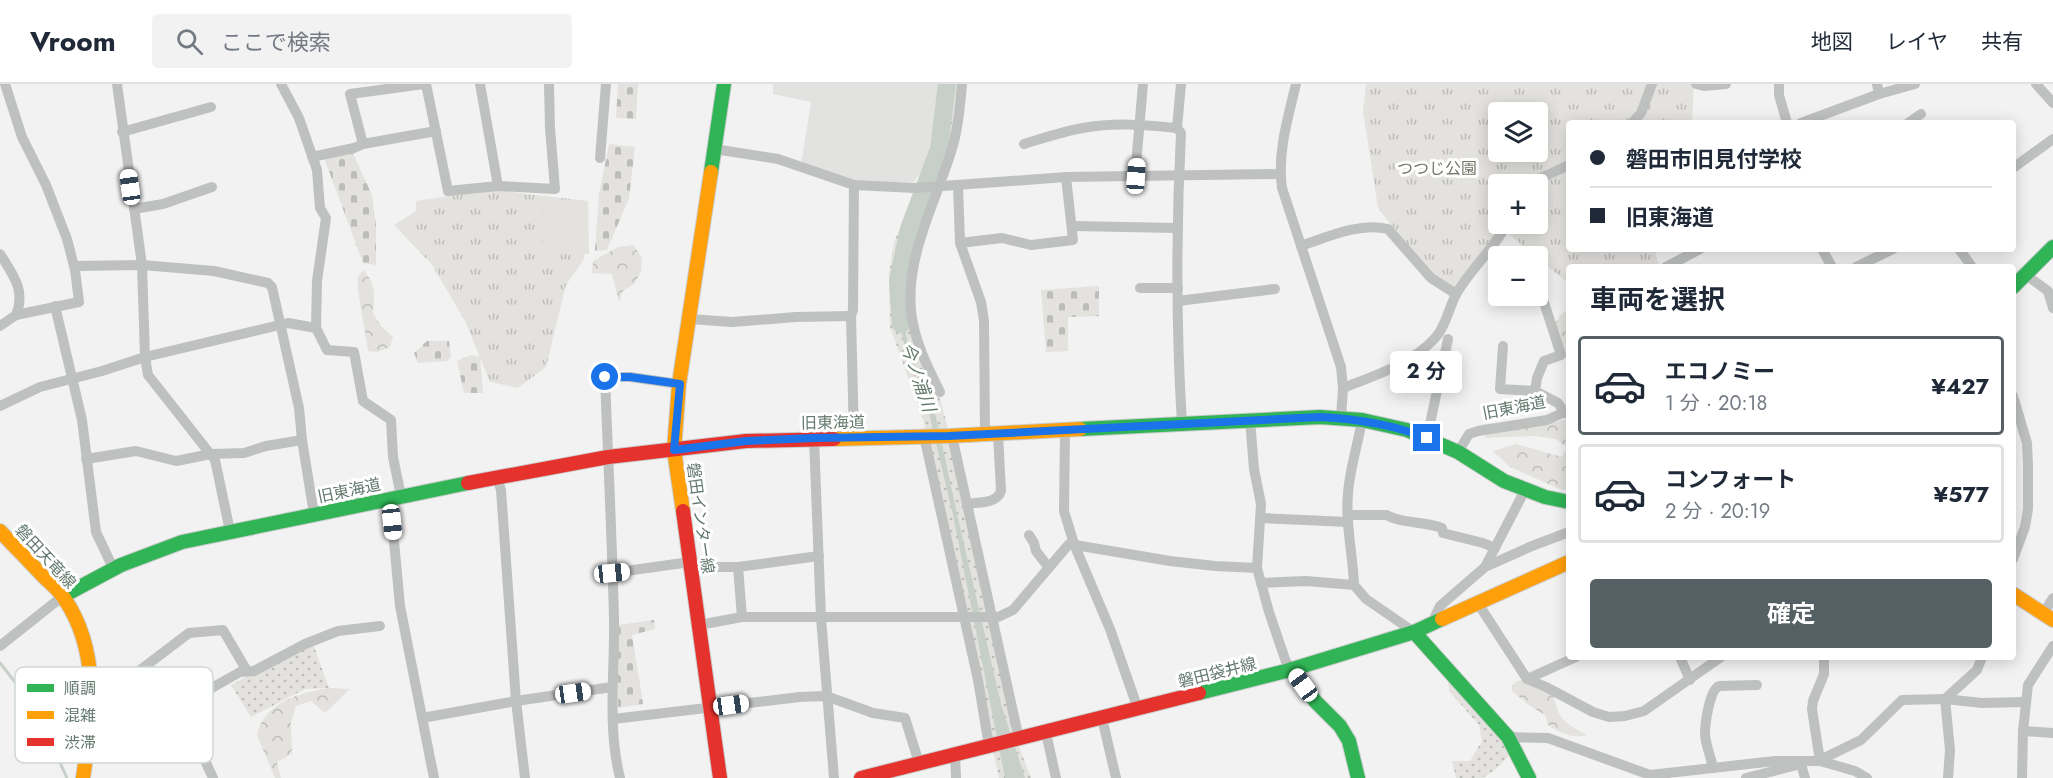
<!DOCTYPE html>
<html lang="ja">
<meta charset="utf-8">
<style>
body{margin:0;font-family:Jost,"Noto Sans JP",sans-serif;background:#f2f2f3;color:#1f2937;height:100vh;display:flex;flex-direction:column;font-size:22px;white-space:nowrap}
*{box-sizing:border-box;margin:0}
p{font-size:20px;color:#747a83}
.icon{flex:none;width:33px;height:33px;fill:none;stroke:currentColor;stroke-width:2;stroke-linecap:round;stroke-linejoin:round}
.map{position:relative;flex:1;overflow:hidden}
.drawer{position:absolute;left:1566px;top:180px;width:450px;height:396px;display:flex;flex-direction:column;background:#fff;border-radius:6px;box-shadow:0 3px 15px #0003}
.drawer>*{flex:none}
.guide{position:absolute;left:1566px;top:36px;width:450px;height:132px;border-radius:6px;box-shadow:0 3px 15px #0003;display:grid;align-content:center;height:132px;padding:0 24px;background:#fff}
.buttons{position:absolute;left:1488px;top:18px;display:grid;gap:12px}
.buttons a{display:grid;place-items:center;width:60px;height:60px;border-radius:6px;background:#fff;box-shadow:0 3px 15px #0003;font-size:30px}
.end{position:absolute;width:27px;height:27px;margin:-14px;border:8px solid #1a73e8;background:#fff;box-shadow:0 0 0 3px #fff}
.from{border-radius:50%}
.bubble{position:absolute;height:42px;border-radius:6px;background:#fff;box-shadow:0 3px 15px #0003;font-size:20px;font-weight:700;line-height:42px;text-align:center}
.car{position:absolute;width:18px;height:36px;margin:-18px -9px;border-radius:8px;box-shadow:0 0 4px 2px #0007;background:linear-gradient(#fff 24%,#345 0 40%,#fff 0 76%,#345 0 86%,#fff 0)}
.guide b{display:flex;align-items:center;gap:21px;height:57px;font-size:22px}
.guide b+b{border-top:2px solid #e0e1e3}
.guide i{width:15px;height:15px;background:#1f2937}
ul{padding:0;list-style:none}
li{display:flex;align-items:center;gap:18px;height:99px;margin:0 12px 9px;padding:0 12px;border:3px solid #e0e1e3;border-radius:6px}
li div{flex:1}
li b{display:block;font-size:22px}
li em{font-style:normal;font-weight:700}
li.current{border-color:#546064}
li>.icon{width:54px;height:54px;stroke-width:1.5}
h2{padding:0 24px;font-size:27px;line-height:72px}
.button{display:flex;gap:12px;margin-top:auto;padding:12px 24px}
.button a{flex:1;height:69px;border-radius:6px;background:#546064;color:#fff;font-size:24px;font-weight:700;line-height:69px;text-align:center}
header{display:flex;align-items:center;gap:36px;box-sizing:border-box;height:84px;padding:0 30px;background:#fff;border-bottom:2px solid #e0e1e3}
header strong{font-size:28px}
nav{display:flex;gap:33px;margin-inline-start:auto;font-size:21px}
.search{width:420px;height:54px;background:#f2f2f3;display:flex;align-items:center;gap:15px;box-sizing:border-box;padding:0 21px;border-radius:6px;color:#747a83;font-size:22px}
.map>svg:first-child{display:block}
.built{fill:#e2e2e1}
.grass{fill:url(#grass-dots)}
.forest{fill:url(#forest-crowns)}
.cemetery{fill:url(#cemetery-stones)}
.park{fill:url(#park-tufts);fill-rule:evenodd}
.garden{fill:#e4e2df}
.water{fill:#c6d0c9}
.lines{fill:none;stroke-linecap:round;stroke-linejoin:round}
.stream{stroke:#c6d0c9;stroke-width:3}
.river{stroke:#c6d0c9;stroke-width:18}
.fast-casing{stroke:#cbcdcc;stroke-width:16}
.slow-casing{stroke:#cbcdcc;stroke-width:16}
.jam-casing{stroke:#cbcdcc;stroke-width:16}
.street{stroke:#bfc1c0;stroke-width:10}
.fast{stroke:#30b455;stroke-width:14}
.slow{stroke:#ff9f0a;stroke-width:14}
.jam{stroke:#e5322d;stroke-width:14}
.route{stroke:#1a73e8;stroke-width:8}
.labels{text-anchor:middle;stroke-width:6;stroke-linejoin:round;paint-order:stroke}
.park-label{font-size:16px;fill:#767465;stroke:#fff}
.street-label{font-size:16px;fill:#63796e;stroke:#fff}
.water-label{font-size:18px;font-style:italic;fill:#637b6b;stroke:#fff}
.key{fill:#fff;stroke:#d0d7d4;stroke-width:1.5}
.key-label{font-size:16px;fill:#63796e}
</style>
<header>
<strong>Vroom</strong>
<div class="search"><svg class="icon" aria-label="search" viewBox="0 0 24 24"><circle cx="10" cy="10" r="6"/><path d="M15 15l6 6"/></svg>ここで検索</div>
<nav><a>地図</a><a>レイヤ</a><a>共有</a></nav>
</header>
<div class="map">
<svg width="2053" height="694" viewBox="0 0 2053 694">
<defs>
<pattern id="grass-dots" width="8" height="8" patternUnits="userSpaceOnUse" patternTransform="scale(1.5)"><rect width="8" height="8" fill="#e4e2df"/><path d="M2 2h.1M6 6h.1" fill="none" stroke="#bcbcb9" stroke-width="1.8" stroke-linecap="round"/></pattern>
<pattern id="forest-crowns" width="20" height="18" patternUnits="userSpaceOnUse" patternTransform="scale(1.5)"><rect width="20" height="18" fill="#e4e2df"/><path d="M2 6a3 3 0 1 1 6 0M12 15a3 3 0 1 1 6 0" fill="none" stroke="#bcbcb9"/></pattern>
<pattern id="cemetery-stones" width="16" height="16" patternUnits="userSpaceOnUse" patternTransform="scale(1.5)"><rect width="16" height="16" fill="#e4e2df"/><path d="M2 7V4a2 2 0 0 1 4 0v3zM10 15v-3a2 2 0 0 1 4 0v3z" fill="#bcbcb9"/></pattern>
<pattern id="park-tufts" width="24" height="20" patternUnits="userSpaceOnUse" patternTransform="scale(1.5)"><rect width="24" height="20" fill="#e4e2df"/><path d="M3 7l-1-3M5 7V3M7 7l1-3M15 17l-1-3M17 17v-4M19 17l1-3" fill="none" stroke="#bcbcb9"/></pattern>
</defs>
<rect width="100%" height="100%" fill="#f3f2f2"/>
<!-- built -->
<polygon class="built" points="773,0 939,0 937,30 923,85 914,98 848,98 801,81 811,18 773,10"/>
<!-- grass -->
<g class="grass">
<polygon points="939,0 962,0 951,68 912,178 912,231 939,312 953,361 1016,655 1031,694 999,694 937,408 924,338 890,243 889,190 894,158 920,99 936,34"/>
<polygon points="312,557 329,604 305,605 251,633 231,601"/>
<polygon points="1448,594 1515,665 1496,685 1483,694 1456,694 1452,677 1470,677 1482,657 1479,641 1449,607"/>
</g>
<!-- forest -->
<g class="forest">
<polygon points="633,161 642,173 641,188 634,200 623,207 619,218 612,190 592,189 593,177 618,163"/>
<path d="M363 186C376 199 375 213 373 230L383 244 393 253 390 263 378 268 368 267 358 206V193Z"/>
<polygon points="1569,225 1567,236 1569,239 1569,274 1565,272 1554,242 1561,230"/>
<polygon points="1569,334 1569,405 1562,406 1510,383 1493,367 1516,360 1562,373 1567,363 1556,355 1534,352 1485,354 1483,340 1557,338"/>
<path d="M1527 595 1553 610C1559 636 1563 638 1587 651 1574 655 1559 649 1548 641L1545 631 1530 622 1512 607V602L1517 597Z"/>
<path d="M329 604 350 605 325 629 311 617 296 622 291 639 292 670 277 678 281 694H275L257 651C264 618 300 609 329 604Z"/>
</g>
<!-- cemetery -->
<g class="cemetery">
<polygon points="618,0 638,0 636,35 616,34"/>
<polygon points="609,60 635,63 629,114 607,166 595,167 599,110"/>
<polygon points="351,65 372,111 376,142 376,181 363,179 323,71"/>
<polygon points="1099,202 1099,232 1068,233 1068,267 1046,268 1041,206"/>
<polygon points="427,257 449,257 451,273 447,277 418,279 414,269"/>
<polygon points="471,271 480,273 483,309 464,309 457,277"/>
<polygon points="654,536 655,545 632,551 643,620 618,624 618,541"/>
</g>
<!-- park -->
<g class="park">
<path d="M1366 0H1694L1692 36 1689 39H1569V165H1655L1659 183H1569V200L1504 146 1457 207 1431 194 1378 124 1363 27ZM1498 28H1538V68H1498ZM1498 100H1538V140H1498Z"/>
<polygon points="496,105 526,110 588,117 584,175 566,201 546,283 518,304 490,298 465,237 432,181 394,141 416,127 416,117"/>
</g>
<!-- garden -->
<polygon class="garden" points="543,117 588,117 589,170 543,170"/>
<!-- water -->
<polygon class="water" points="899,216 911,275 928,304 937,337 957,430 1001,620 1025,694 1005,694 953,431 929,329 918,292 907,274 897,226"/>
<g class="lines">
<!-- stream -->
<polyline class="stream" points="0,579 34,622 67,694"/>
<!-- river -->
<polyline class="river" points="901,240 898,197 909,145 939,65 947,0"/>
<defs>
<g id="fast">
<polyline points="711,88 724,0"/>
<polyline points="2013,203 2053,163"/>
<polyline points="1080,345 1320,333 1362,336 1407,346 1458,368 1504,397 1545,413 1569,418"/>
<polyline points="63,512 121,481 182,458 468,399"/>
<polyline points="1414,548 1508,653 1529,694"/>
<polyline points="1292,585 1315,617 1340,642 1349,657 1358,694"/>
<polyline points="1199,609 1286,587 1414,548 1442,535"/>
</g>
<g id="slow">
<polyline points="834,355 949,352 1080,345"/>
<polyline points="683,427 674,366 679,300 711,88"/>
<path d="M0 447C14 462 28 476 42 491 49 498 58 505 64 514 101 568 92 633 83 694"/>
<polyline points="2013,510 2053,536"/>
<polyline points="1442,535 1569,478"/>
</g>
<g id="jam">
<polyline points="468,399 608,373 746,357 834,355"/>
<polyline points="683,427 720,694"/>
<polyline points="861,694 1199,609"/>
</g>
</defs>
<!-- fast casing -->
<use href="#fast" class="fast-casing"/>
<!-- slow casing -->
<use href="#slow" class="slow-casing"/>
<!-- jam casing -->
<use href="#jam" class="jam-casing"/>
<!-- street -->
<g class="street">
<polyline points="117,0 142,181 145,273 148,291 215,376 230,447"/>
<polyline points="281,0 299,34 317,86 320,124 326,134 317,197 316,244"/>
<polyline points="426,0 448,107 498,102 555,105 550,44 549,0"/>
<polyline points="480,0 498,102"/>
<path d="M1296 0C1288 34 1277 69 1282 104L1341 283 1343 304 1341 334"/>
<polyline points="1696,0 1704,2 1726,0"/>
<polyline points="1779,0 1779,11 1787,39"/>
<polyline points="2036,0 2053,19"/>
<polyline points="1879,10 1915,0"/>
<polyline points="1632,39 1641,29 1652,0"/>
<polyline points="1801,39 1879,10 1877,0"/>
<polyline points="1908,39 1921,30"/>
<polyline points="1177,44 1181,0"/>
<polyline points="122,48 211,23"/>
<polyline points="363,60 350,10 424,0"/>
<path d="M1024 60C1044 54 1064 47 1083 44 1115 38 1146 41 1177 44L1181 49C1176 146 1176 243 1182 340"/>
<polyline points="714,65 778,75 854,101 915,104 1066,93 1280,90"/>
<polyline points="312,73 354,64 363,60 436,47"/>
<polyline points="600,74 606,0"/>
<polyline points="2013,84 2053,55"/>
<polyline points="1135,92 1143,0"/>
<polyline points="1528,100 1569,81"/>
<polyline points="958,101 960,159 981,218 984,237 985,350"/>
<polyline points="134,125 163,120 212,103"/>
<polyline points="1072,142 1177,144"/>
<polyline points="960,159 1002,154 1031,161 1073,156 1066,93"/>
<path d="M1301 162C1327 153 1360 138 1388 145L1431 194 1456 210"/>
<polyline points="1822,165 1832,183"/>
<polyline points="1959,165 1972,183"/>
<path d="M0 170C13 191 26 206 16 231"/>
<polyline points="74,182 142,181 214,187 268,199 272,203 299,324 302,356 314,430"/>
<polyline points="1666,183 1700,165"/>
<polyline points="1856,183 1893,165"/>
<polyline points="2026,191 2048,207 2053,224"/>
<polyline points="1140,204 1178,204"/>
<polyline points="1538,208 1542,212 1561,271 1544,277 1537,294 1535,307 1558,319 1565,329"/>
<polyline points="1178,217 1275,205"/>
<polyline points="55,222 82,336 96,448 113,484"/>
<polyline points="690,235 732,238 796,233 851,232"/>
<polyline points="0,242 16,231 79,218 75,186 67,155 46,101 22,53 5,0"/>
<polyline points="1503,262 1500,305 1535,307"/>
<polyline points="1409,275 1413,281 1441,291"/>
<path d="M1343 304C1376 291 1412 280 1436 253 1447 241 1449 221 1458 207 1473 183 1494 164 1507 140"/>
<path d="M940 308C927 282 914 256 911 227 906 171 935 120 951 68 958 47 960 22 962 0"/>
<polyline points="2013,312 2027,359 2028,381 2028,425 2025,443 2013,475"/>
<polyline points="0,322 40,303 102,287 145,273 288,239 316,244 327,266 354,268 363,317 391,336 393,373 401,412"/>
<polyline points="1250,336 1254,385 1261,420 1257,484 1269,528 1286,578 1292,585"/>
<polyline points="1065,346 1064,427 1074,460 1110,545 1138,625"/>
<polyline points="924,352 978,596 989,662"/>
<polyline points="952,352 1019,655"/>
<polyline points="814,354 821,534 834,694"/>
<polyline points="854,354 851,232 853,226 854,101"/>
<polyline points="1427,354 1448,255"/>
<polyline points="1458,368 1469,350 1478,347 1547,336 1569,326"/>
<polyline points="86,375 136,367 176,377 211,370 244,369 266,362 302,356"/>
<polyline points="497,394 501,406 516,617 525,694"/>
<polyline points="390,414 400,522 434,694"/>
<path d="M967 420C978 418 997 420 1001 407L998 350"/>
<path d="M1348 431H1387C1398 439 1429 438 1442 444L1443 449 1483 459 1495 464"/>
<polyline points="1261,434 1348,438"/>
<polyline points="1029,451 1034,459 1036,467 1049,484"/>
<polyline points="691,483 738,483 819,472"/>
<polyline points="738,483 742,533"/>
<polyline points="1485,483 1532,462 1569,448"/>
<polyline points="612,489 690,478"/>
<polyline points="1261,499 1306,497 1354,501 1366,515 1414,548"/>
<path d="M1354 501C1353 470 1345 440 1348 409 1350 384 1358 360 1362 336"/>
<polyline points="1479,521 1527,595 1546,603 1593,628 1609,633 1625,632 1644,627 1721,573"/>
<polyline points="2043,530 2053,514"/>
<polyline points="699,541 742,533 998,533 1013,526 1069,460 1170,477 1215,482 1257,484"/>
<polyline points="1431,541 1440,522 1485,483 1525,406"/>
<polyline points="0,562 63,512"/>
<polyline points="1680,573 1690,596"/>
<polyline points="1527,595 1576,573"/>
<polyline points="91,603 118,600 127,596 189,549 223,546 247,587"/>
<polyline points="180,622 213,694"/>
<path d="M25 623C46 610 67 601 91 597"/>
<polyline points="422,634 516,617 612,603"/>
<polyline points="1102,634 1116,694"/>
<polyline points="613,635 800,613 826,612 873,629 905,634 919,679"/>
<polyline points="90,646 132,645 180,622 240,588 254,587 305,560 338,547 380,542"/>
<polyline points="2023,647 2053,649"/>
<polyline points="1046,649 1056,694"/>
<polyline points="1508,653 1548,654 1650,691 1775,677 1820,677 1855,687 1867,694"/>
<polyline points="955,670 956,694"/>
<polyline points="1818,677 1861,656 1902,616 1945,615 1982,619 2025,618"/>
<polyline points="1820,677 1812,625 1813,617 1824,590 1824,573"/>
<polyline points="1801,680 1805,694"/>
<path d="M1713 684C1711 673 1706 662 1705 651 1705 640 1709 607 1719 602L1757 601"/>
<path d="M620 694C607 642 615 588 614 535 612 454 608 374 605 293H630L679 300"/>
<polyline points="1746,694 1797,681"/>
<polyline points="1948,694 1950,666 1945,615 1977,586 1982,573"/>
<polyline points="2022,694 2023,647 2028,601 2053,562"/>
</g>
<!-- fast -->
<use href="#fast" class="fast"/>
<!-- slow -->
<use href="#slow" class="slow"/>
<!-- jam -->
<use href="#jam" class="jam"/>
</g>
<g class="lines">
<!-- route -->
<path class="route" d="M605 293H630L680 300 674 366 746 357 814 354 949 352 1320 333C1357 335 1392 340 1427 354"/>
</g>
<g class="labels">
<!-- park labels -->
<g class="park-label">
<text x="1437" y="90">つつじ公園</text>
</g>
<!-- street labels -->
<g class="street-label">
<text transform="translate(1514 323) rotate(-11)" y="6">旧東海道</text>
<text transform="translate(833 338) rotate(-1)" y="6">旧東海道</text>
<text transform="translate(349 406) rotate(-12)" y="6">旧東海道</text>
<text transform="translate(701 434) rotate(82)" y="6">磐田インター線</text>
<text transform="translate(46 472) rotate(47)" y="6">磐田天竜線</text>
<text transform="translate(1217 588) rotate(-14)" y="6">磐田袋井線</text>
</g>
<!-- water labels -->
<g class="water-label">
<text transform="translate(918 293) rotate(71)" y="6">今ノ浦川</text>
</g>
</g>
<!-- legend -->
<rect x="15" y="583" width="198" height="96" rx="9" class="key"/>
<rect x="27" y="600" width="27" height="8" fill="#30b455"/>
<rect x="27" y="627" width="27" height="8" fill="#ff9f0a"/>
<rect x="27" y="654" width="27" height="8" fill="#e5322d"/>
<g class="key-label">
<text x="64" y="610">順調</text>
<text x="64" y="637">混雑</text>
<text x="64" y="664">渋滞</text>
</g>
</svg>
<div class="buttons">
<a><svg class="icon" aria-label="layers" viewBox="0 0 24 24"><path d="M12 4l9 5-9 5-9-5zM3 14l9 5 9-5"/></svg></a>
<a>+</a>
<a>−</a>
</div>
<i class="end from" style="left:605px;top:293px"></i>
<i class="end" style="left:1427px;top:354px"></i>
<div class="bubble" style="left:1390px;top:267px;width:72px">2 分</div>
<i class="car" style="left:1136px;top:92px;rotate:4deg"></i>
<i class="car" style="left:130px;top:103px;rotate:352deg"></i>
<i class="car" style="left:392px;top:438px;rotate:174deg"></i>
<i class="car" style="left:612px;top:489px;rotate:84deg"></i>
<i class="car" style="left:1303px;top:601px;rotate:324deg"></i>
<i class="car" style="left:573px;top:609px;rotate:82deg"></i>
<i class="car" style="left:731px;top:621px;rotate:82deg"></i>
<div class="guide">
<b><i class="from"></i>磐田市旧見付学校</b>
<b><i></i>旧東海道</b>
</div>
<section class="drawer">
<h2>車両を選択</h2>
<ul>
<li class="current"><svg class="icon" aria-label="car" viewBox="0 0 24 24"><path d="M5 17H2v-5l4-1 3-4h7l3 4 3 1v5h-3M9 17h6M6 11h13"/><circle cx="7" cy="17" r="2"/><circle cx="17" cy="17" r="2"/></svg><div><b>エコノミー</b><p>1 分 · 20:18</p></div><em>¥427</em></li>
<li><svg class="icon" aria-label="car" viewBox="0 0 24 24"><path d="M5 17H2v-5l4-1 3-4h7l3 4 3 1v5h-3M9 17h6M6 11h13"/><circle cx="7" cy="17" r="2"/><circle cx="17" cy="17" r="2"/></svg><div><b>コンフォート</b><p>2 分 · 20:19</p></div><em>¥577</em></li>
</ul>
<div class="button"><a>確定</a></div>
</section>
</div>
